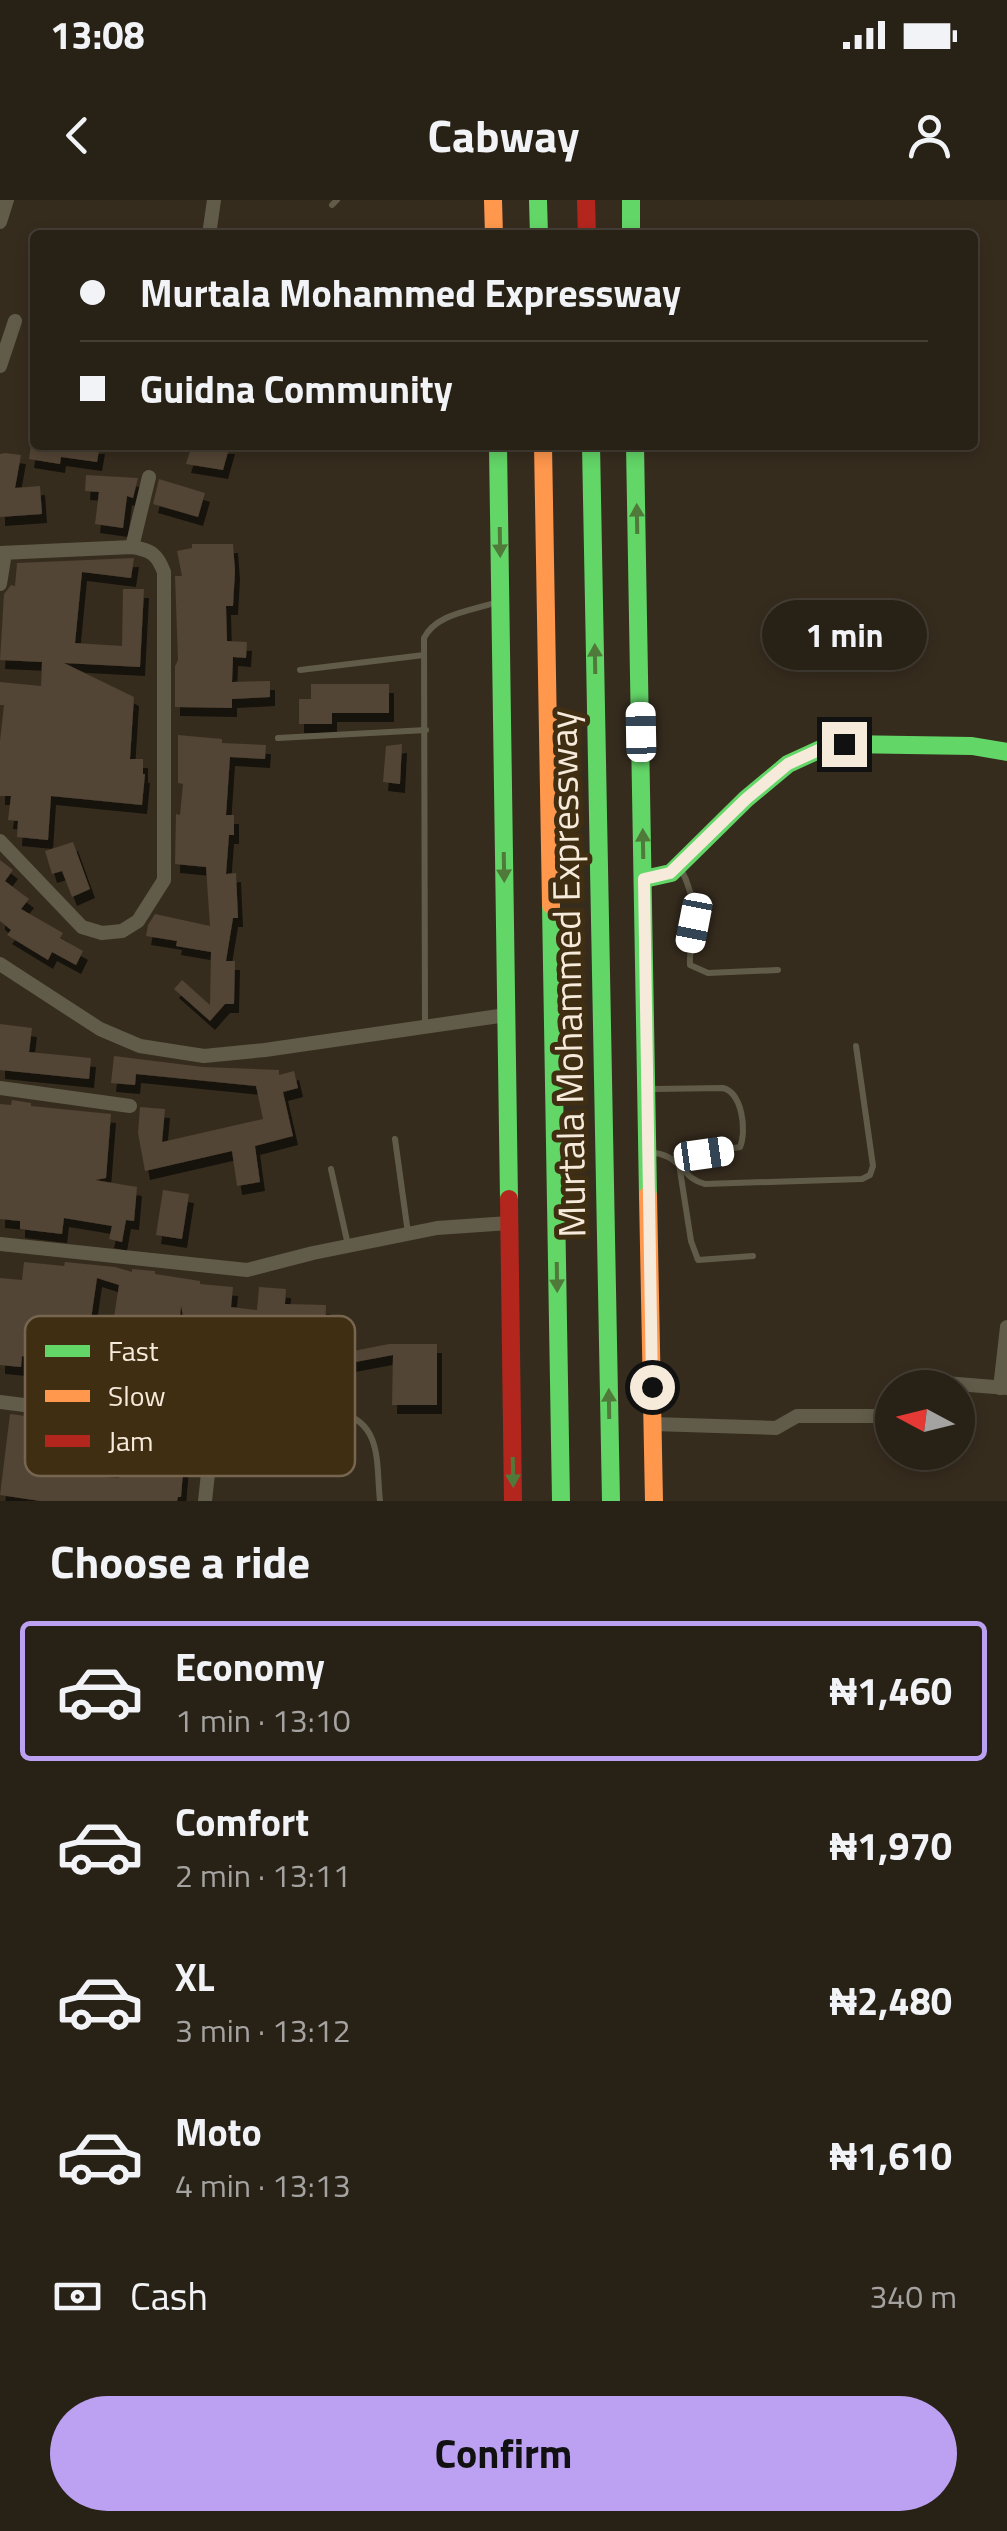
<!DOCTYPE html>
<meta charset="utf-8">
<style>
body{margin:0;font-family:"Titillium Web",sans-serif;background:#30291f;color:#f1f3f6;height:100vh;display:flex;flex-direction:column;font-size:38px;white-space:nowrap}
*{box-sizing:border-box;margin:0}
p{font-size:32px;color:#a5a3a1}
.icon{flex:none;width:55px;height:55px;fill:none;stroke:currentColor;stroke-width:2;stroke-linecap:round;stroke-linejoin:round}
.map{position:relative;height:1301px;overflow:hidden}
.side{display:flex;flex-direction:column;background:#282116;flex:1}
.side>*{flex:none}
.banner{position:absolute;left:30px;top:30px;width:948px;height:220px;border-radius:10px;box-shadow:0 5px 15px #0003,0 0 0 2px #443e35;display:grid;align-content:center;height:220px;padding:0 50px;background:#282116}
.needle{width:65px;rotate:277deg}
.tools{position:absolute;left:875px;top:1170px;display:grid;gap:20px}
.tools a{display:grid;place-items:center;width:100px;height:100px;border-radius:50%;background:#282116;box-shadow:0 5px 15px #0003,0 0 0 2px #443e35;font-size:50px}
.end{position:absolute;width:45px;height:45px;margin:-22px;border:12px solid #f6eadb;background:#111;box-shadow:0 0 0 5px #111}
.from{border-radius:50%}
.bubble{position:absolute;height:70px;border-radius:35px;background:#282116;box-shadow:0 5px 15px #0003,0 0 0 2px #443e35;font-size:32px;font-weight:700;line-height:70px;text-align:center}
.car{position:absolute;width:30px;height:60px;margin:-30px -15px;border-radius:12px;box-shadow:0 0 8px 2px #0007;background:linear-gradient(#fff 24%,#345 0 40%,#fff 0 76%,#345 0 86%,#fff 0)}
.banner b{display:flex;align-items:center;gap:35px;height:95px;font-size:38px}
.banner b+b{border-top:2px solid #443e35}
.banner i{width:25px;height:25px;background:#f1f3f6}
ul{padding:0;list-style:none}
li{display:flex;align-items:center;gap:30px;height:140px;margin:0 20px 15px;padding:0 30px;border:5px solid transparent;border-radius:10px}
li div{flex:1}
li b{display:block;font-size:38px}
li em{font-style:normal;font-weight:700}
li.active{border-color:#bca0f2}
li>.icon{width:90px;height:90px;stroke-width:1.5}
h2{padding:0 50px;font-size:45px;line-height:120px}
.pay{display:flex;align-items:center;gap:25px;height:110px;padding:0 50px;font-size:38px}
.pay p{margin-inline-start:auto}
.action{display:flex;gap:20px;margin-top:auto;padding:20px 50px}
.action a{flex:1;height:115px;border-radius:60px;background:#bca0f2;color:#111;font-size:40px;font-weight:700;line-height:115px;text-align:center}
.status{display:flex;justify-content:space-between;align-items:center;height:70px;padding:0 50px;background:#282116;direction:ltr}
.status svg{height:28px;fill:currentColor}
header{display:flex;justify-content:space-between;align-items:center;height:130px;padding:0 50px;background:#282116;font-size:45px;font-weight:700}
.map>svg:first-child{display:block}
.building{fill:#524434;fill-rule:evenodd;filter:url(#shadow)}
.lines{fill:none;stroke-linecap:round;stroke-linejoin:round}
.lane{stroke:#615c49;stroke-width:6}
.street{stroke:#615c49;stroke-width:14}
.fast{stroke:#63d668;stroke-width:18}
.slow{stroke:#ff974d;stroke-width:18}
.jam{stroke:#b3261e;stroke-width:18}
.oneway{fill:#507a39}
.route{stroke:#f6eadb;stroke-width:12}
.labels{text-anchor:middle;stroke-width:10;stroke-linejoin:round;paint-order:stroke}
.street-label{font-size:38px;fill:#f6eadb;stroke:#402e13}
.key{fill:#402e13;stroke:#77664f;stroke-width:2.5}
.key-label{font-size:28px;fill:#f6eadb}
</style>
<div class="status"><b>13:08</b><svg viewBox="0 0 49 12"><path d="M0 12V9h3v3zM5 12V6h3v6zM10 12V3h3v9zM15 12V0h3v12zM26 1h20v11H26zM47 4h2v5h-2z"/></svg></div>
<header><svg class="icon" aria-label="back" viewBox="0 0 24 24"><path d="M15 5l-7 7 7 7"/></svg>Cabway<svg class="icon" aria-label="person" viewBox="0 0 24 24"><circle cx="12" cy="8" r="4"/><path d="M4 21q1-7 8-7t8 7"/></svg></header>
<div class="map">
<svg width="1007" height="1301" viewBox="0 0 1007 1301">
<defs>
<filter id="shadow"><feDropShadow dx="5" dy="9" stdDeviation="0" flood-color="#0009"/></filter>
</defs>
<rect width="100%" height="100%" fill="#362c1e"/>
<!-- building -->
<g class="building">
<polygon points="31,245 100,245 97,262 61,257 60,264 29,259"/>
<polygon points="192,245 230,245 223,270 186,264"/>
<polygon points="5,253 21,255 15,288 40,286 42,314 0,317 0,254"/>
<polygon points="86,275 138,278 133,298 127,296 123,328 95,324 99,292 85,291"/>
<polygon points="159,279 205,293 198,317 153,304"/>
<polygon points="192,344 233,344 235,371 233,406 226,406 227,441 247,442 246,458 233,457 232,482 270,481 270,497 232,499 232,508 175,507 175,466 178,460 175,376 182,376 177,351 192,348"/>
<polygon points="134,358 131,378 82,372 75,443 122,446 123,389 144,389 140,467 64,463 134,497 130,559 143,559 143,574 145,574 142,605 51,596 48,640 17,637 18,621 8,620 11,596 0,596 0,541 4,505 0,505 0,482 41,486 42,462 0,460 4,394 11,385 15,386 17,363"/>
<polygon points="311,484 389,484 389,513 332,513 332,524 299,524 299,499 311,499"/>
<polygon points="178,535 222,539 222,543 266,545 265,559 230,557 226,615 234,615 234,635 229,635 226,674 236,673 238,718 233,718 226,761 235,761 234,804 225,804 210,821 174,789 182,780 210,805 211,752 176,746 177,741 146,736 148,725 155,714 210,726 206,667 175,664 176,614 180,615 183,584 178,583"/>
<polygon points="402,544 400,584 383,582 386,546"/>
<polygon points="73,642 90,689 72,697 62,671 52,674 45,651"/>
<polygon points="0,660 13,670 5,681 29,699 21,709 63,733 60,738 83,751 76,765 52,752 48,760 7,735 11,730 0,721"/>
<polygon points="0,824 32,828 29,852 91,858 89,879 0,870"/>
<polygon points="114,856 203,867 279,870 279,875 294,871 298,888 283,892 293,936 255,946 260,982 237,986 232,951 145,971 138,933 140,907 165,909 162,942 263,919 256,886 136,874 135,885 111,883"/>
<polygon points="12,900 31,903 31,906 111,914 106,978 95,980 137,987 134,1021 126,1020 122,1042 109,1039 112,1026 64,1018 62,1034 20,1029 20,1021 0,1019 0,904 11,905"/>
<polygon points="163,990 189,994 182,1039 156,1035"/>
<path d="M24 1062 64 1066 65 1062 115 1067 132 1072V1069L155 1071V1074L200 1081V1084L233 1087 231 1107 257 1110 259 1087 286 1089 285 1104 326 1105 325 1154H302L303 1137 311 1135 196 1123 194 1150H190L181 1106 173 1189 138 1186V1191L107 1188 108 1182 65 1176 67 1155 28 1149 27 1157 22 1156 21 1167 0 1165V1078L22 1080ZM97 1078 119 1085 111 1136 89 1133Z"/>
<polygon points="389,1144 437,1144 437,1205 392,1205 393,1155 350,1163 348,1152"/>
<polygon points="10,1214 63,1221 61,1234 77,1235 75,1260 93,1260 92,1276 119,1278 127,1229 186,1236 181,1297 178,1297 177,1301 40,1301 0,1295"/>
</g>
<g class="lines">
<!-- lane -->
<g class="lane">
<polyline points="332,5 337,0"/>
<polyline points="300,470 424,455"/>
<polyline points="278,538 426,530"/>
<path d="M680 667C689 684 695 703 694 723 694 738 689 750 690 765L708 773 778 770"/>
<path d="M425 825 424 438C436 414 470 411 494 403"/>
<path d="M655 889 723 888C742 893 747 930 740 947L675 958"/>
<polyline points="395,939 408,1033"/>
<path d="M655 953C683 957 682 979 705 984L862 979 870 975 873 966 856 846"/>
<polyline points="679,964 691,1041 698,1060 753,1056"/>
<polyline points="331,969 348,1045"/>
<path d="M243 1221 341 1213C383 1224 376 1265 380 1301"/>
</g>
<!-- street -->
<g class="street">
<polyline points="0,22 7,0"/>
<polyline points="209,35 214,0"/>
<polyline points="0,166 15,121"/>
<polyline points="132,347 149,277"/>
<path d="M0 353 132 347C151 350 157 354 164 372V680L138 721 122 731 102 733 82 727 0 641"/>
<polyline points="0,384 5,353"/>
<polyline points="0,764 100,829 140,846 204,856 265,850 506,815"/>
<polyline points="0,888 130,906"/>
<polyline points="0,1044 247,1070 313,1053 437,1028 509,1023"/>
<polyline points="919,1188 945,1183 1007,1188"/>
<polyline points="1000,1188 1007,1127"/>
<polyline points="0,1202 199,1227 209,1237 211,1246 205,1301"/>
<polyline points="653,1224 776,1228 797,1216 877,1216 892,1202"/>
</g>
<!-- fast -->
<g class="fast">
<polyline points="538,0 539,35"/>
<polyline points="631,0 631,35"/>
<polyline points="498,245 509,999"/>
<polyline points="591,245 611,1301"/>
<polyline points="635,245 648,995"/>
<polyline points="644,679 671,673 746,599 788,564 823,548 845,544 972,546 1007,552"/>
<polyline points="551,705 561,1301"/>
</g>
<!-- slow -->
<g class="slow">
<polyline points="493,0 494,35"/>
<polyline points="543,245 551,705"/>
<polyline points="648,995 654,1301"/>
</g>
<!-- jam -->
<g class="jam">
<polyline points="586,0 587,35"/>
<polyline points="509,999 513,1301"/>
</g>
</g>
<!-- one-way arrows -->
<defs><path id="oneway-solid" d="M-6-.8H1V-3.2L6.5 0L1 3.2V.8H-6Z" transform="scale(2.5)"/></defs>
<g class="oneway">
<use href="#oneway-solid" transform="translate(637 319) rotate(-91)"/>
<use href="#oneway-solid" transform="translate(500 342) rotate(89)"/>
<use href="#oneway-solid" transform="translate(595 459) rotate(-91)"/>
<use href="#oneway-solid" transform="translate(643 644) rotate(-91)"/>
<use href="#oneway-solid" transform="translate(504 667) rotate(89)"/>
<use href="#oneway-solid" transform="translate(557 1077) rotate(89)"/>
<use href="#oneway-solid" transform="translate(609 1204) rotate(-91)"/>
<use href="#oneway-solid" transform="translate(513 1272) rotate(89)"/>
</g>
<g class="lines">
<!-- route -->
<polyline class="route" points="652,1187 644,679 670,673 746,599 788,564 823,548 844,544"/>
</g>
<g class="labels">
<!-- street labels -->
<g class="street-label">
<text transform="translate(568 774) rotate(-91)" y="13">Murtala Mohammed Expressway</text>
</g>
</g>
<!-- legend -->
<rect x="25" y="1116" width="330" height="160" rx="15" class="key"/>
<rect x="45" y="1145" width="45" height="12" fill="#63d668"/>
<rect x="45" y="1190" width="45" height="12" fill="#ff974d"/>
<rect x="45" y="1235" width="45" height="12" fill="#b3261e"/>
<g class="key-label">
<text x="108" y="1161">Fast</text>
<text x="108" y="1206">Slow</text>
<text x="108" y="1251">Jam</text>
</g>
</svg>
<div class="tools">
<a><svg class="needle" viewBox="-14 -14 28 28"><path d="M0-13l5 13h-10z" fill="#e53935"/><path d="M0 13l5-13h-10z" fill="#a5a3a1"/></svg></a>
</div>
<i class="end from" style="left:652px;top:1187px"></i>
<i class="end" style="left:844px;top:544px"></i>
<div class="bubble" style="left:762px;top:400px;width:165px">1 min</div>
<i class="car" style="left:641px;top:532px;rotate:359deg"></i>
<i class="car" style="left:694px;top:723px;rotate:191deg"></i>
<i class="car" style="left:704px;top:954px;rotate:82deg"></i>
<div class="banner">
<b><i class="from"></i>Murtala Mohammed Expressway</b>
<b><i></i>Guidna Community</b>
</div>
</div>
<section class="side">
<h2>Choose a ride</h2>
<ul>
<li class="active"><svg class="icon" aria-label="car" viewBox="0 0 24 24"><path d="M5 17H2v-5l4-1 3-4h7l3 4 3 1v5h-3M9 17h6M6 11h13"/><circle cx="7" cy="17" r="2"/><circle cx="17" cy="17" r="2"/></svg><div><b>Economy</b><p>1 min · 13:10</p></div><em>₦1,460</em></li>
<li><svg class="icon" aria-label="car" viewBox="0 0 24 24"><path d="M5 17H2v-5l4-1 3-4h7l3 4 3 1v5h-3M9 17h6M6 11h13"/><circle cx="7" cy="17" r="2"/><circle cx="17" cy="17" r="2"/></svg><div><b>Comfort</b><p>2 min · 13:11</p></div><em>₦1,970</em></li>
<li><svg class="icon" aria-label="car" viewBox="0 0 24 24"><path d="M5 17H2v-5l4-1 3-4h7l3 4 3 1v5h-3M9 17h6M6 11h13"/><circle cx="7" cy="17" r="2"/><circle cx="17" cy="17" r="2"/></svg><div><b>XL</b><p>3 min · 13:12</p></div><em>₦2,480</em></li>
<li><svg class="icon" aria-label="car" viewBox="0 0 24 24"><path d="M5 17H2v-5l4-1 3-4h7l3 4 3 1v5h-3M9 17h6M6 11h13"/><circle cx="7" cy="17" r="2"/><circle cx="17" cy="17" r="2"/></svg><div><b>Moto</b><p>4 min · 13:13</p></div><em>₦1,610</em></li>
</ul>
<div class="pay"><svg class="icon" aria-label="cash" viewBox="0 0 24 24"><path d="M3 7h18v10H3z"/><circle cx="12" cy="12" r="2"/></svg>Cash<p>340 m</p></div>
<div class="action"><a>Confirm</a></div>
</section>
